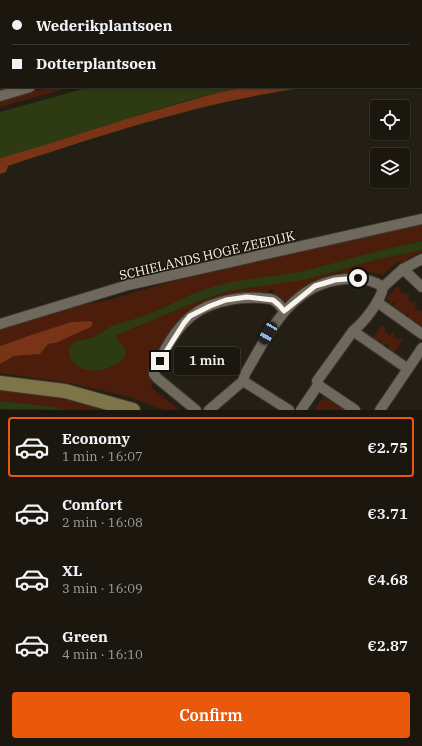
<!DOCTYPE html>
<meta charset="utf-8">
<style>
body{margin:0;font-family:"IBM Plex Serif",serif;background:#242018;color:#f1f3f6;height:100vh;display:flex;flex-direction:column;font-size:15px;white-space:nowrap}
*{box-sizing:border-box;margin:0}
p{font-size:13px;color:#a09f9e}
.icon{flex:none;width:22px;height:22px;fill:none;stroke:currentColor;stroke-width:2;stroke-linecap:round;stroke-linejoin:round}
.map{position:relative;height:410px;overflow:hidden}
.sheet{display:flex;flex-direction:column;background:#1b170f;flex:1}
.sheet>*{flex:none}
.top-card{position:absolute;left:0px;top:0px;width:422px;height:88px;box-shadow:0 1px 3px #0004,0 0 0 1px #39362f;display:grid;align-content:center;height:88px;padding:0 12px;background:#1b170f}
.tools{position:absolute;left:370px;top:100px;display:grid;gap:8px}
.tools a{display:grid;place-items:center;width:40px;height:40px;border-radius:4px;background:#1b170f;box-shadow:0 1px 3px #0004,0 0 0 1px #39362f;font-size:20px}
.end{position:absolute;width:18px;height:18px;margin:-9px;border:5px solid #f8f4ed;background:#111;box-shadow:0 0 0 2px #111}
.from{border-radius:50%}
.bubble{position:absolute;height:28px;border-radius:4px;background:#1b170f;box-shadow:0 1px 3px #0004,0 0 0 1px #39362f;font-size:13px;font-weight:600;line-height:28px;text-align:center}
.car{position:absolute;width:12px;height:24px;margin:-12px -6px;border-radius:5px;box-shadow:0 0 3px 1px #0007;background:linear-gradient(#222 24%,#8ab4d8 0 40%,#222 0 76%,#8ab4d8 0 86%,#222 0)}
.top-card b{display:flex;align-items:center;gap:14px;height:38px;font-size:15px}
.top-card b+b{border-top:1px solid #39362f}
.top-card i{width:10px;height:10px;background:#f1f3f6}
ul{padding:7px 0 0;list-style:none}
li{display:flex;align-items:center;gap:12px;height:60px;margin:0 8px 6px;padding:0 4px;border:2px solid transparent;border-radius:4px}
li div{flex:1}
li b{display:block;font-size:15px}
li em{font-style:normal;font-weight:600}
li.active{border-color:#ea580c}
li>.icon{width:36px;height:36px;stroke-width:1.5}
.cta{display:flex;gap:8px;margin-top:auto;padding:8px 12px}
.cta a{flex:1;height:46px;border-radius:4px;background:#ea580c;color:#fff;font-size:16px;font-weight:600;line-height:46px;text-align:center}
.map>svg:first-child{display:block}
.green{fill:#4c1d0b}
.forest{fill:#793316}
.water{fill:#2e3a12}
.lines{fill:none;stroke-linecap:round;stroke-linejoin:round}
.street-casing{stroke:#3c3731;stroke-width:12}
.secondary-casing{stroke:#3c3731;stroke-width:16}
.primary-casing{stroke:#3c3731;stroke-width:18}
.street{stroke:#6f685c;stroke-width:10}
.secondary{stroke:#7d7448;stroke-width:14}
.primary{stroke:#8b8134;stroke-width:16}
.route{stroke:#f8f4ed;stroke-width:5}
.labels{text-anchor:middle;stroke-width:3;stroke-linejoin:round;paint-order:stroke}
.street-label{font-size:13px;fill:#f8f4ed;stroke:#1b150b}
</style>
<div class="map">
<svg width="422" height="410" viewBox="0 0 422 410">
<rect width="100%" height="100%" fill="#241f14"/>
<!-- green -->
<g class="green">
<polygon points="50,87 71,87 0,107 0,100"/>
<path d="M422 223V241L385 249 299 272 235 281 218 285 192 294 149 314 111 326 94 337 77 341 95 371 112 367 124 359 116 338 117 335 194 303 228 291 304 280 376 260 422 250V255L420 252 406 260 408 263 404 264 398 261 383 275 352 268 354 275 343 276 342 272C327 275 313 281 302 290 298 293 294 297 290 300 284 303 280 301 275 299L273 289H270L266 293 257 292 243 293 224 296 188 312 175 325 151 366 150 374 154 380 151 387 179 410H164L133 398 70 383 0 373V364L14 356 39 354 48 344 56 343 87 329 91 327 93 324 90 321 71 322 28 336 0 346V328L63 308 108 300 174 281Z"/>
<polygon points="398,286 401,288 399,290 403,294 405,292 410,297 408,299 413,303 415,301 417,304 414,307 419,311 420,310 422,311 422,328 418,324 416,326 414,326 417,322 407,317 409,315 408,314 405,316 401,313 400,315 398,314 400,312 397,310 395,312 391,309 395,304 393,302 388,307 387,306 390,302 386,298"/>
<polygon points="382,325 386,330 385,332 390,336 393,332 395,334 394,336 399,340 400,338 403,340 394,353 390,350 388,352 387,351 390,347 385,343 382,348 381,347 382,341 380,340 376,344 377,341 374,339 373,341 371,340"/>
<polygon points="0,390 41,394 63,397 116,410 68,410 48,406 0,401"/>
<polygon points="323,396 344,410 314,410 321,400 324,401"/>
</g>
<!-- forest -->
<g class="forest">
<path d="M246 87H310C208 100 105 134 8 166L6 172 0 174V158L122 120 223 91Z"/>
<polygon points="91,321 93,324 91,327 56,343 48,344 40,354 14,356 0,364 0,346 28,336 71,322"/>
</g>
<!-- water -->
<g class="water">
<path d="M90 87H246C162 103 82 136 0 158V112Z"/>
<path d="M422 241V250L376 260 304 280 228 291 194 303 117 335 116 338 126 350 124 359C120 361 117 364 113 366 96 375 65 371 70 346L77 341 94 337 111 326 149 314 192 294 218 285 235 281 299 272 385 249Z"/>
<polygon points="0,401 48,406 68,410 0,409"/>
</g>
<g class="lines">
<defs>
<g id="street">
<polyline points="345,1 353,0"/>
<polyline points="0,96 30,87"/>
<polyline points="403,269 422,287"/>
<polyline points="383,287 403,269 422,259"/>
<polyline points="377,302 422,334"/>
<polyline points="0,324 128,285 422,219"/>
<polyline points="353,331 408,369"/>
<path d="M243 381 245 374C269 333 291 283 345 279 359 278 372 279 383 287"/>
<polyline points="243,381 289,410"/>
<polyline points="318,385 355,410"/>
<path d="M196 410 157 378 154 374V370C163 354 171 336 184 323 202 303 235 296 261 298 265 299 270 298 273 300 278 302 281 307 284 311"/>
<polyline points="209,410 243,381"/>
<path d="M301 410 318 385 317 381 353 331C364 322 381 301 383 287"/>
<polyline points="380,410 422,348"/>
</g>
<polyline id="secondary" points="0,383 65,391 133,410"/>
<g id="primary">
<polyline points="104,0 119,1"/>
<polyline points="185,1 195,0"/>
</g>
</defs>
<!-- street casing -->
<use href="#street" class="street-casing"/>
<!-- secondary casing -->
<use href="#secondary" class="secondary-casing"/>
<!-- primary casing -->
<use href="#primary" class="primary-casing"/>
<!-- street -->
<use href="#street" class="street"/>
<!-- secondary -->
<use href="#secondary" class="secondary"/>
<!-- primary -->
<use href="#primary" class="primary"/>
</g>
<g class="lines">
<!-- route -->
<polyline class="route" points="160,361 184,323 190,316 210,306 226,300 247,297 273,300 279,305 284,311 315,286 335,280 358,278"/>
</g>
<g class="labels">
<!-- street labels -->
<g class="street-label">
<text transform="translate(207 255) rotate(-13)" y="5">SCHIELANDS HOGE ZEEDIJK</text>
</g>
</g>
</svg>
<div class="tools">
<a><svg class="icon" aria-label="locate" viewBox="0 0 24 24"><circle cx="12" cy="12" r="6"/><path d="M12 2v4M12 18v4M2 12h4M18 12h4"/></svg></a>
<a><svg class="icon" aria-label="layers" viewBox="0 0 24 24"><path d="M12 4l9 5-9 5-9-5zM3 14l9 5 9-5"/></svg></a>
</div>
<i class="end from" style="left:358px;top:278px"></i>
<i class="end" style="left:160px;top:361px"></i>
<div class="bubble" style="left:174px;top:347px;width:66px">1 min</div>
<i class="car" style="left:268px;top:333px;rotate:210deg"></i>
<div class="top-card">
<b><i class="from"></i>Wederikplantsoen</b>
<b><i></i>Dotterplantsoen</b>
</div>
</div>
<section class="sheet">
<ul>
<li class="active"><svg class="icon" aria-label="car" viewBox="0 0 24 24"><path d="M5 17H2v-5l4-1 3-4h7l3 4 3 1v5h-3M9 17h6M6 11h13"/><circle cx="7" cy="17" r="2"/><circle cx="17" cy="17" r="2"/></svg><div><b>Economy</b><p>1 min · 16:07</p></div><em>€2.75</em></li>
<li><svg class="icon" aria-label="car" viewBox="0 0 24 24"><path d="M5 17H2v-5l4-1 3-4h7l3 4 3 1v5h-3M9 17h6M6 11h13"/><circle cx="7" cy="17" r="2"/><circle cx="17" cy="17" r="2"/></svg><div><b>Comfort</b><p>2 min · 16:08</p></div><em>€3.71</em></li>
<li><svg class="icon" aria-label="car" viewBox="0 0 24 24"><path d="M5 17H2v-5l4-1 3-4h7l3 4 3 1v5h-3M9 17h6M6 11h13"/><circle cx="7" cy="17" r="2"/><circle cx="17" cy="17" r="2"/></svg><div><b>XL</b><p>3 min · 16:09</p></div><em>€4.68</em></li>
<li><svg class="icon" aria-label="car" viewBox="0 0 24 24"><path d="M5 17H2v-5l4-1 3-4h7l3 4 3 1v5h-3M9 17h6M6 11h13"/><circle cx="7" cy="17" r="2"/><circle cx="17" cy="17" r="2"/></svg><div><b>Green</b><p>4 min · 16:10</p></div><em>€2.87</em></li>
</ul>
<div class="cta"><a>Confirm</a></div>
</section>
